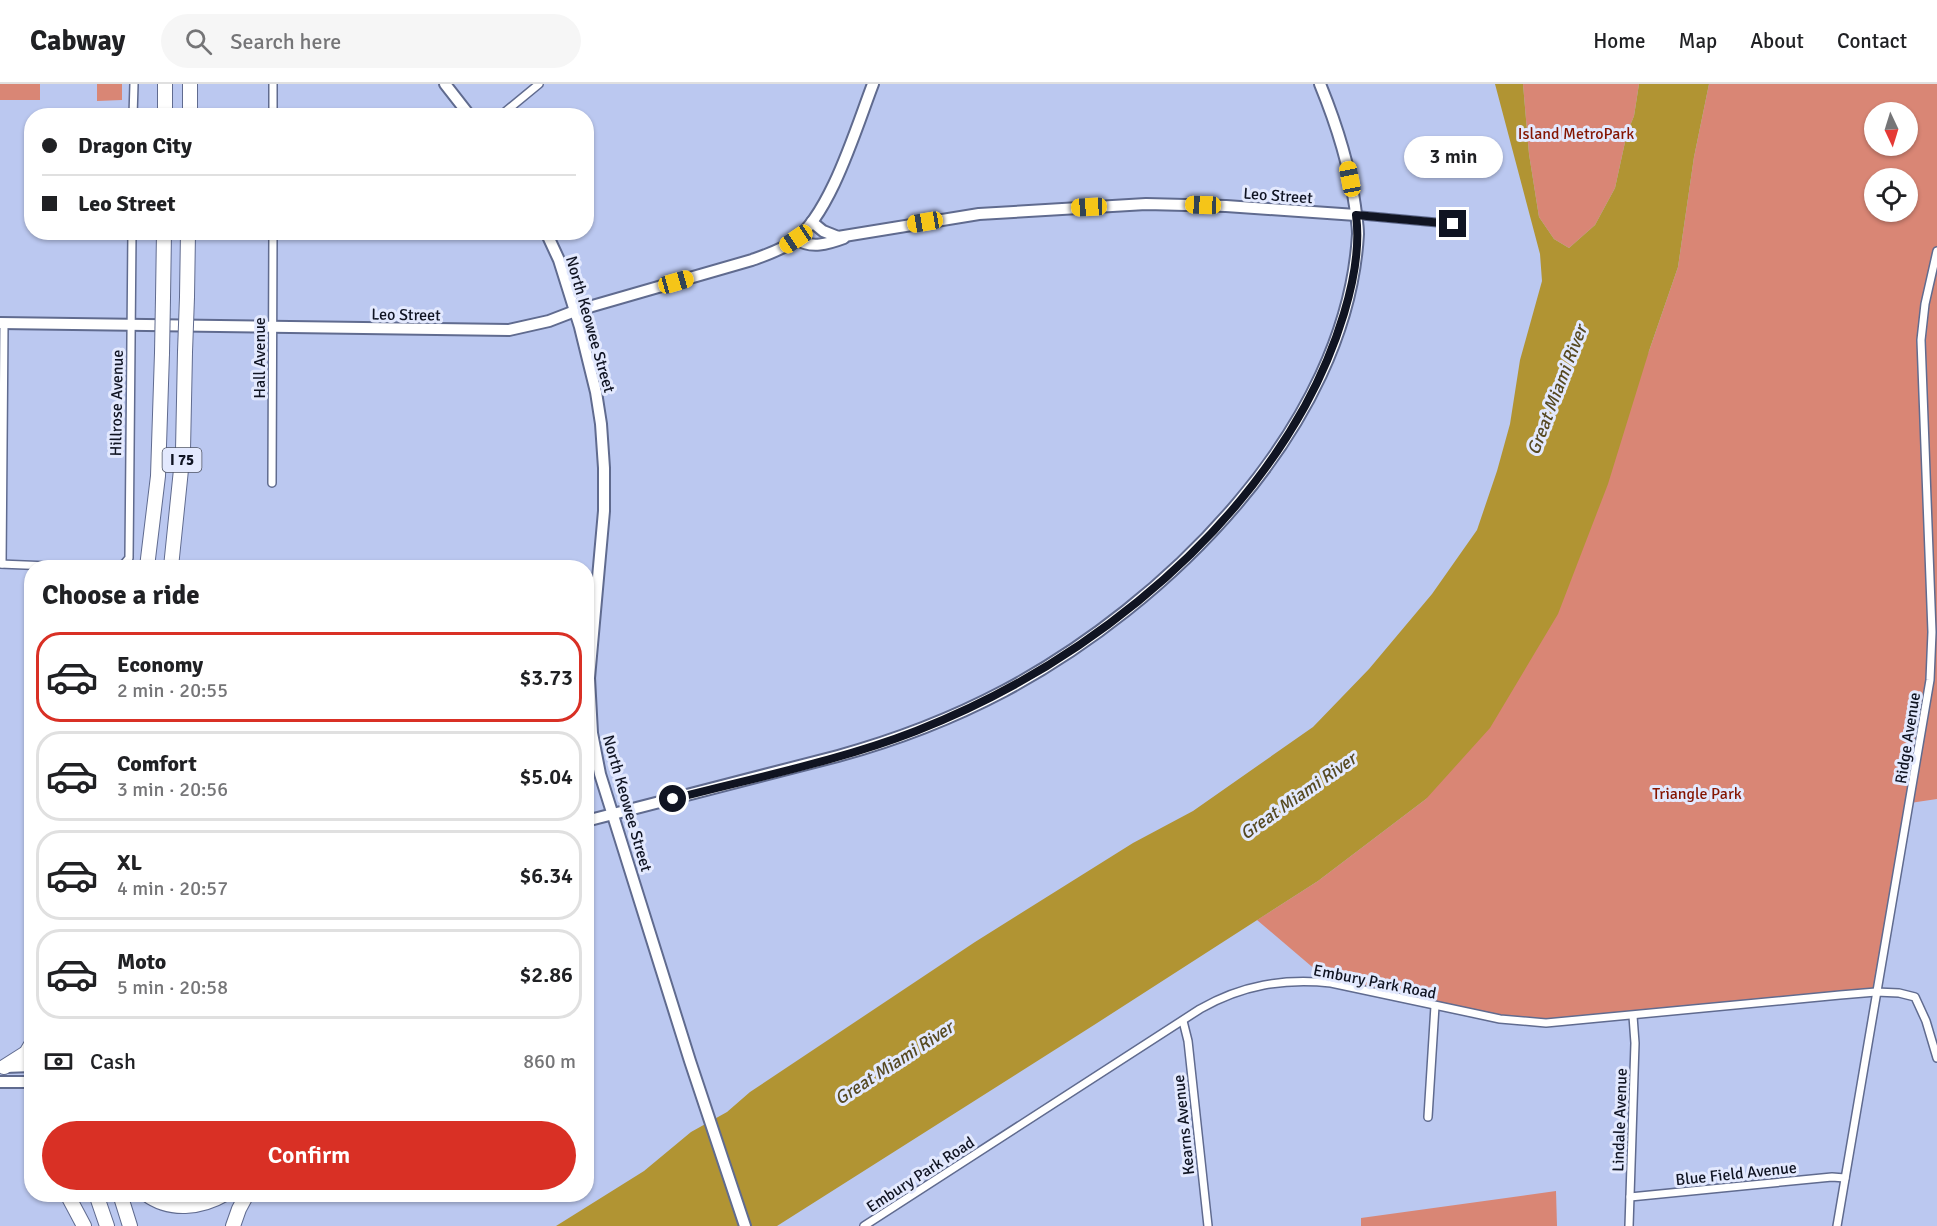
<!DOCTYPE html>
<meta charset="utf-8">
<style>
body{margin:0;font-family:Signika,sans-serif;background:#f6f6f6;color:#202124;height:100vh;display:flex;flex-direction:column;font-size:22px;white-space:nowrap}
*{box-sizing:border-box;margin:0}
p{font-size:20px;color:#757577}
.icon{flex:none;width:33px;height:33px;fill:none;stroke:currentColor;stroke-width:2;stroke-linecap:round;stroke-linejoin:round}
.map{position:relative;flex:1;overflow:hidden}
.panel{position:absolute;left:24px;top:476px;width:570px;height:642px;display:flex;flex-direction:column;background:#fff;border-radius:24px;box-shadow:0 2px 4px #0004}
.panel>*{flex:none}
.guide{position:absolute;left:24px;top:24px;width:570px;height:132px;border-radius:24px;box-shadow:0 2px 4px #0004;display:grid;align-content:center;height:132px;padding:0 18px;background:#fff}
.needle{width:39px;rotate:176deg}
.tools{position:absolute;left:1864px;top:18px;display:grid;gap:12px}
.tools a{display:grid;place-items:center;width:54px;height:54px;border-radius:50%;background:#fff;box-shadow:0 2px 4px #0004;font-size:30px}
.end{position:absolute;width:27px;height:27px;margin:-14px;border:8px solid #101422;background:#fff;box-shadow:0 0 0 3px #fff}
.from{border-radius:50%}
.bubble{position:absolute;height:42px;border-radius:21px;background:#fff;box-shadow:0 2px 4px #0004;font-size:20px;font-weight:600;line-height:42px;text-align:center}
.car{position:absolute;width:18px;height:36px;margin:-18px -9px;border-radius:8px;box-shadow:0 0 4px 2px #0007;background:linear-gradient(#f5c518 24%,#345 0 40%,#f5c518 0 76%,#345 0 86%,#f5c518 0)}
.guide b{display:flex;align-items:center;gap:21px;height:57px;font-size:22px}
.guide b+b{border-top:2px solid #e0e0e0}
.guide i{width:15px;height:15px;background:#202124}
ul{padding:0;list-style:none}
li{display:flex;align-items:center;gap:18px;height:90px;margin:0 12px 9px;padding:0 6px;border:3px solid #e0e0e0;border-radius:24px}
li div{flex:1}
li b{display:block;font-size:22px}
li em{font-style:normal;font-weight:600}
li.current{border-color:#d93025}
li>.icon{width:54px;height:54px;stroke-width:1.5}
h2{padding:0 18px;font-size:27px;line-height:72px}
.pay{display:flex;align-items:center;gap:15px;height:66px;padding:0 18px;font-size:22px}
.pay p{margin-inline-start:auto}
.cta{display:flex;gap:12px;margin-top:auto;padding:12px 18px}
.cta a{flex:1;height:69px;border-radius:36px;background:#d93025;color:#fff;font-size:24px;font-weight:600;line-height:69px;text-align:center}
header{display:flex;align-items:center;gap:36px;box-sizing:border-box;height:84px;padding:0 30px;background:#fff;border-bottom:2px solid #e0e0e0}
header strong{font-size:28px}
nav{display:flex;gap:33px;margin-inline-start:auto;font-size:21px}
.search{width:420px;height:54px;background:#f6f6f6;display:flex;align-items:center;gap:15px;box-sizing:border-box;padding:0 21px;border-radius:33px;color:#757577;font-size:22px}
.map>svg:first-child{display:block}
.green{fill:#d98675;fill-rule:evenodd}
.water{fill:#b19433}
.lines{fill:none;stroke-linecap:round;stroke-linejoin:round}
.street-casing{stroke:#606b8f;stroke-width:10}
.secondary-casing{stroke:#606b8f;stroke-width:14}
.primary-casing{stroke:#606b8f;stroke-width:14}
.highway-casing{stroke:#606b8f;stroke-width:16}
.street{stroke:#fff;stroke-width:7}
.secondary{stroke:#fff;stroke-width:10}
.primary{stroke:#fff;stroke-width:10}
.highway{stroke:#fff;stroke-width:14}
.highway-bridge-casing{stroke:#606b8f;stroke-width:16;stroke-linecap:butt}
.highway-bridge{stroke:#fff;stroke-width:14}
.route{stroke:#101422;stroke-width:8}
.labels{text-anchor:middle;stroke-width:6;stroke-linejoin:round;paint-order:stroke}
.shield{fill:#e3e9fe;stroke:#4f5464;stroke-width:1.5}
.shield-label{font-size:15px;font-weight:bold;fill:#101422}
.park-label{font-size:16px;fill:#851502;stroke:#e3e9fe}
.street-label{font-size:16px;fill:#101422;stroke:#e3e9fe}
.water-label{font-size:18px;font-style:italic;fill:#564922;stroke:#e3e9fe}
</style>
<header>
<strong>Cabway</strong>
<div class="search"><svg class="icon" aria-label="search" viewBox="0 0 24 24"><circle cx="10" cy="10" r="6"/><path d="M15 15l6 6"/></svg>Search here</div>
<nav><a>Home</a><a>Map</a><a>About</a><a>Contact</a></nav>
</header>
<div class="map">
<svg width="1937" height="1142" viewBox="0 0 1937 1142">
<rect width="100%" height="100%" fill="#bbc8f0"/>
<!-- green -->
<g class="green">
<rect x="0" y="0" width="40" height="16"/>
<polygon points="97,0 122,0 122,16 97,17"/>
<polygon points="1523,0 1639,0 1634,32 1627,49 1615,104 1595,141 1569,164 1554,155 1539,133 1529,70"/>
<path d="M1709 0H1937V715L1910 719 1876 908 1524 938 1331 899 1257 836 1318 797 1426 715 1649 267 1678 183 1694 73ZM1875 28H1908V62H1875ZM1875 94H1908V128H1875Z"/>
<polygon points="1556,1107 1557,1142 1361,1142 1361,1134"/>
</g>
<!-- water -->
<polygon class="water" points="1495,0 1523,0 1529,70 1539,133 1554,155 1569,164 1595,141 1615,104 1627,49 1634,32 1639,0 1709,0 1694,73 1678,183 1649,267 1608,400 1558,530 1490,644 1426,715 1318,797 1094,941 777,1142 556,1142 644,1087 691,1048 727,1028 750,1008 975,858 1133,759 1193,727 1313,643 1369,585 1432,510 1477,446 1497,387 1510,340 1520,276 1542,197 1540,170"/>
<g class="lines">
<defs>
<g id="street">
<polyline points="133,32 134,0"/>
<polyline points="273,32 273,0"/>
<polyline points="500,32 539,0"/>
<polyline points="1356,131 1453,140"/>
<polyline points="272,399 273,148"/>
<polyline points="0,480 74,483"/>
<polyline points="2,480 4,240"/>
<polyline points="116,483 124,480 129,474 132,148"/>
<polyline points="1183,937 1188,957 1208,1142"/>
<polyline points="1428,1033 1435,922"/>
<polyline points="1630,1113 1832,1093 1845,1094"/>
<path d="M864 1142 1200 925C1242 901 1284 894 1331 899L1500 935 1546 939 1840 911 1876 908 1899 909 1915 913 1926 937 1937 974"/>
<polyline points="1629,1142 1635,959 1633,932"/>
<polyline points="1837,1142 1930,596 1932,548 1921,256 1925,220 1937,167"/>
</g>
<g id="secondary">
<polyline points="445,0 470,32"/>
<polyline points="812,138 823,147 838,153 979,130 1146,120 1226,122 1356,131"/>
<polyline points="546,148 559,176 580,243 596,308 601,340 604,384 604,427 589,594 592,649 600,690 690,977 745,1142"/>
<path d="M796 155C811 165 828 160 844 154"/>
<path d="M0 239 509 246 549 237 575 227 752 176C766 171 781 166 794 157 831 129 856 44 873 0"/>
<path d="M586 737 838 672C896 656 951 635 1004 607 1166 521 1347 344 1358 150 1358 141 1356 131 1355 122 1349 79 1336 39 1320 0"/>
</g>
<g id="primary">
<polyline points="5,983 32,982"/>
<polyline points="0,998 32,998"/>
</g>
<g id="highway">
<polyline points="165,32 165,0"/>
<polyline points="190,32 190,0"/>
<polyline points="187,213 188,148"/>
<polyline points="163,214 164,148"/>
<polyline points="147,483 158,392 162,269"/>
<polyline points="171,483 183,366 185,268"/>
<polyline points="4,983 26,969 32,959"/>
<polyline points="67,1110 84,1142"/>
<polyline points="96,1110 107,1142"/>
<polyline points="120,1110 130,1142"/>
<path d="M146 1110C170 1128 201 1124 225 1110"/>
<polyline points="233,1142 239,1125 247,1110"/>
</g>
</defs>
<!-- street casing -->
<use href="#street" class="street-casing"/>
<!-- secondary casing -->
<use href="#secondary" class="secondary-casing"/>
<!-- primary casing -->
<use href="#primary" class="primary-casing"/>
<!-- highway casing -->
<use href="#highway" class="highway-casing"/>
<!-- street -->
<use href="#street" class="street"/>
<!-- secondary -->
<use href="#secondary" class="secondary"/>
<!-- primary -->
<use href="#primary" class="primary"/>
<!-- highway -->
<use href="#highway" class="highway"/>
<defs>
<g id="highway-bridge">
<polyline points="185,268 187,213"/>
<polyline points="162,269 163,214"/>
</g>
</defs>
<!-- highway-bridge casing -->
<use href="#highway-bridge" class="highway-bridge-casing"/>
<!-- highway-bridge -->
<use href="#highway-bridge" class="highway-bridge"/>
</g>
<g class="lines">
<!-- route -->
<path class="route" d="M673 715C753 694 839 677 916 647 1072 586 1223 470 1305 322 1333 271 1364 190 1356 131L1453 140"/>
</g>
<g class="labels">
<!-- shield labels -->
<rect class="shield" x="162.5" y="364" width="39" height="24" rx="4.5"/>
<g class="shield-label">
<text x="182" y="381">I 75</text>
</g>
<!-- park labels -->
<g class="park-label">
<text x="1576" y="55">Island MetroPark</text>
<text x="1697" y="715">Triangle Park</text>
</g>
<!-- street labels -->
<g class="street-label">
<text transform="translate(1278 111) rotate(4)" y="6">Leo Street</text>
<text transform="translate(406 230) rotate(1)" y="6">Leo Street</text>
<text transform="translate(591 240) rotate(74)" y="6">North Keowee Street</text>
<text transform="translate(259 274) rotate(-90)" y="6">Hall Avenue</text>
<text transform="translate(116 319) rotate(-89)" y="6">Hillrose Avenue</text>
<text transform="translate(1907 654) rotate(-81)" y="6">Ridge Avenue</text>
<text transform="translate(628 719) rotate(74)" y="6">North Keowee Street</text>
<text transform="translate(1375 897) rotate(11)" y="6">Embury Park Road</text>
<text transform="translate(1619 1036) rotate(-88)" y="6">Lindale Avenue</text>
<text transform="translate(1183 1041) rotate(-96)" y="6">Kearns Avenue</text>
<text transform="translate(1736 1089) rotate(-6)" y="6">Blue Field Avenue</text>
<text transform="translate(920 1090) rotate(-33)" y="6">Embury Park Road</text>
</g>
<!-- water labels -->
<g class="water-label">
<text transform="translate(1557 306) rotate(-69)" y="6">Great Miami River</text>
<text transform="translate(1298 712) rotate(-35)" y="6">Great Miami River</text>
<text transform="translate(894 979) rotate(-33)" y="6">Great Miami River</text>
</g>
</g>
</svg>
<div class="tools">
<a><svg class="needle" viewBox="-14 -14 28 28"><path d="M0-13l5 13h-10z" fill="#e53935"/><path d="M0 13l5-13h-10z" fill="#757577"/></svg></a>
<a><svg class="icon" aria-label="locate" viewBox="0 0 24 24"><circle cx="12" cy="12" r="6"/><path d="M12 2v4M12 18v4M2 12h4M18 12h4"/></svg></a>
</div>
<i class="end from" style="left:673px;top:715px"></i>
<i class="end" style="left:1453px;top:140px"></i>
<div class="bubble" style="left:1404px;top:52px;width:99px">3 min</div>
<i class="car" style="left:1350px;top:95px;rotate:349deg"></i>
<i class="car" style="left:1203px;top:121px;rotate:272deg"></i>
<i class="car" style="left:1089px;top:123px;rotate:267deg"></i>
<i class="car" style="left:925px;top:138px;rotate:260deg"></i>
<i class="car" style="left:796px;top:155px;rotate:236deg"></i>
<i class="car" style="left:676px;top:198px;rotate:74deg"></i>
<div class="guide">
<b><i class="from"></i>Dragon City</b>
<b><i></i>Leo Street</b>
</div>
<section class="panel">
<h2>Choose a ride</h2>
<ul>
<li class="current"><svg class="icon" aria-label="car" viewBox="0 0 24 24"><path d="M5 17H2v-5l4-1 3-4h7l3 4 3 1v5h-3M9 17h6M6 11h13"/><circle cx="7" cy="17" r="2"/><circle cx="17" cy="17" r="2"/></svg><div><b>Economy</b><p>2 min · 20:55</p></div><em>$3.73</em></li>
<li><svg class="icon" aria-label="car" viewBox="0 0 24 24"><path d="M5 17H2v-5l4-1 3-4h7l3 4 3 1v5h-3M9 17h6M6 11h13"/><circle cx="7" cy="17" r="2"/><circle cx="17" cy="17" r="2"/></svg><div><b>Comfort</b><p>3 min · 20:56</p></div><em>$5.04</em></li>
<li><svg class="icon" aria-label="car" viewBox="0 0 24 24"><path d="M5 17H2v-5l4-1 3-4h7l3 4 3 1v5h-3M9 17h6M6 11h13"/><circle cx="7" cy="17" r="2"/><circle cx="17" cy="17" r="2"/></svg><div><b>XL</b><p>4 min · 20:57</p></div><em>$6.34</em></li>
<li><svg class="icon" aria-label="car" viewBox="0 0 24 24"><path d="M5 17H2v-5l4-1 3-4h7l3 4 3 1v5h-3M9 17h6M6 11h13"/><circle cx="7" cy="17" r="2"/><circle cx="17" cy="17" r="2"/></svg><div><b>Moto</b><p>5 min · 20:58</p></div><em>$2.86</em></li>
</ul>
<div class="pay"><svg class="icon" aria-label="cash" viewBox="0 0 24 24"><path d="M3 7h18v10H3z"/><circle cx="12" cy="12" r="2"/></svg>Cash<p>860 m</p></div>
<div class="cta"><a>Confirm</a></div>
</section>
</div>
